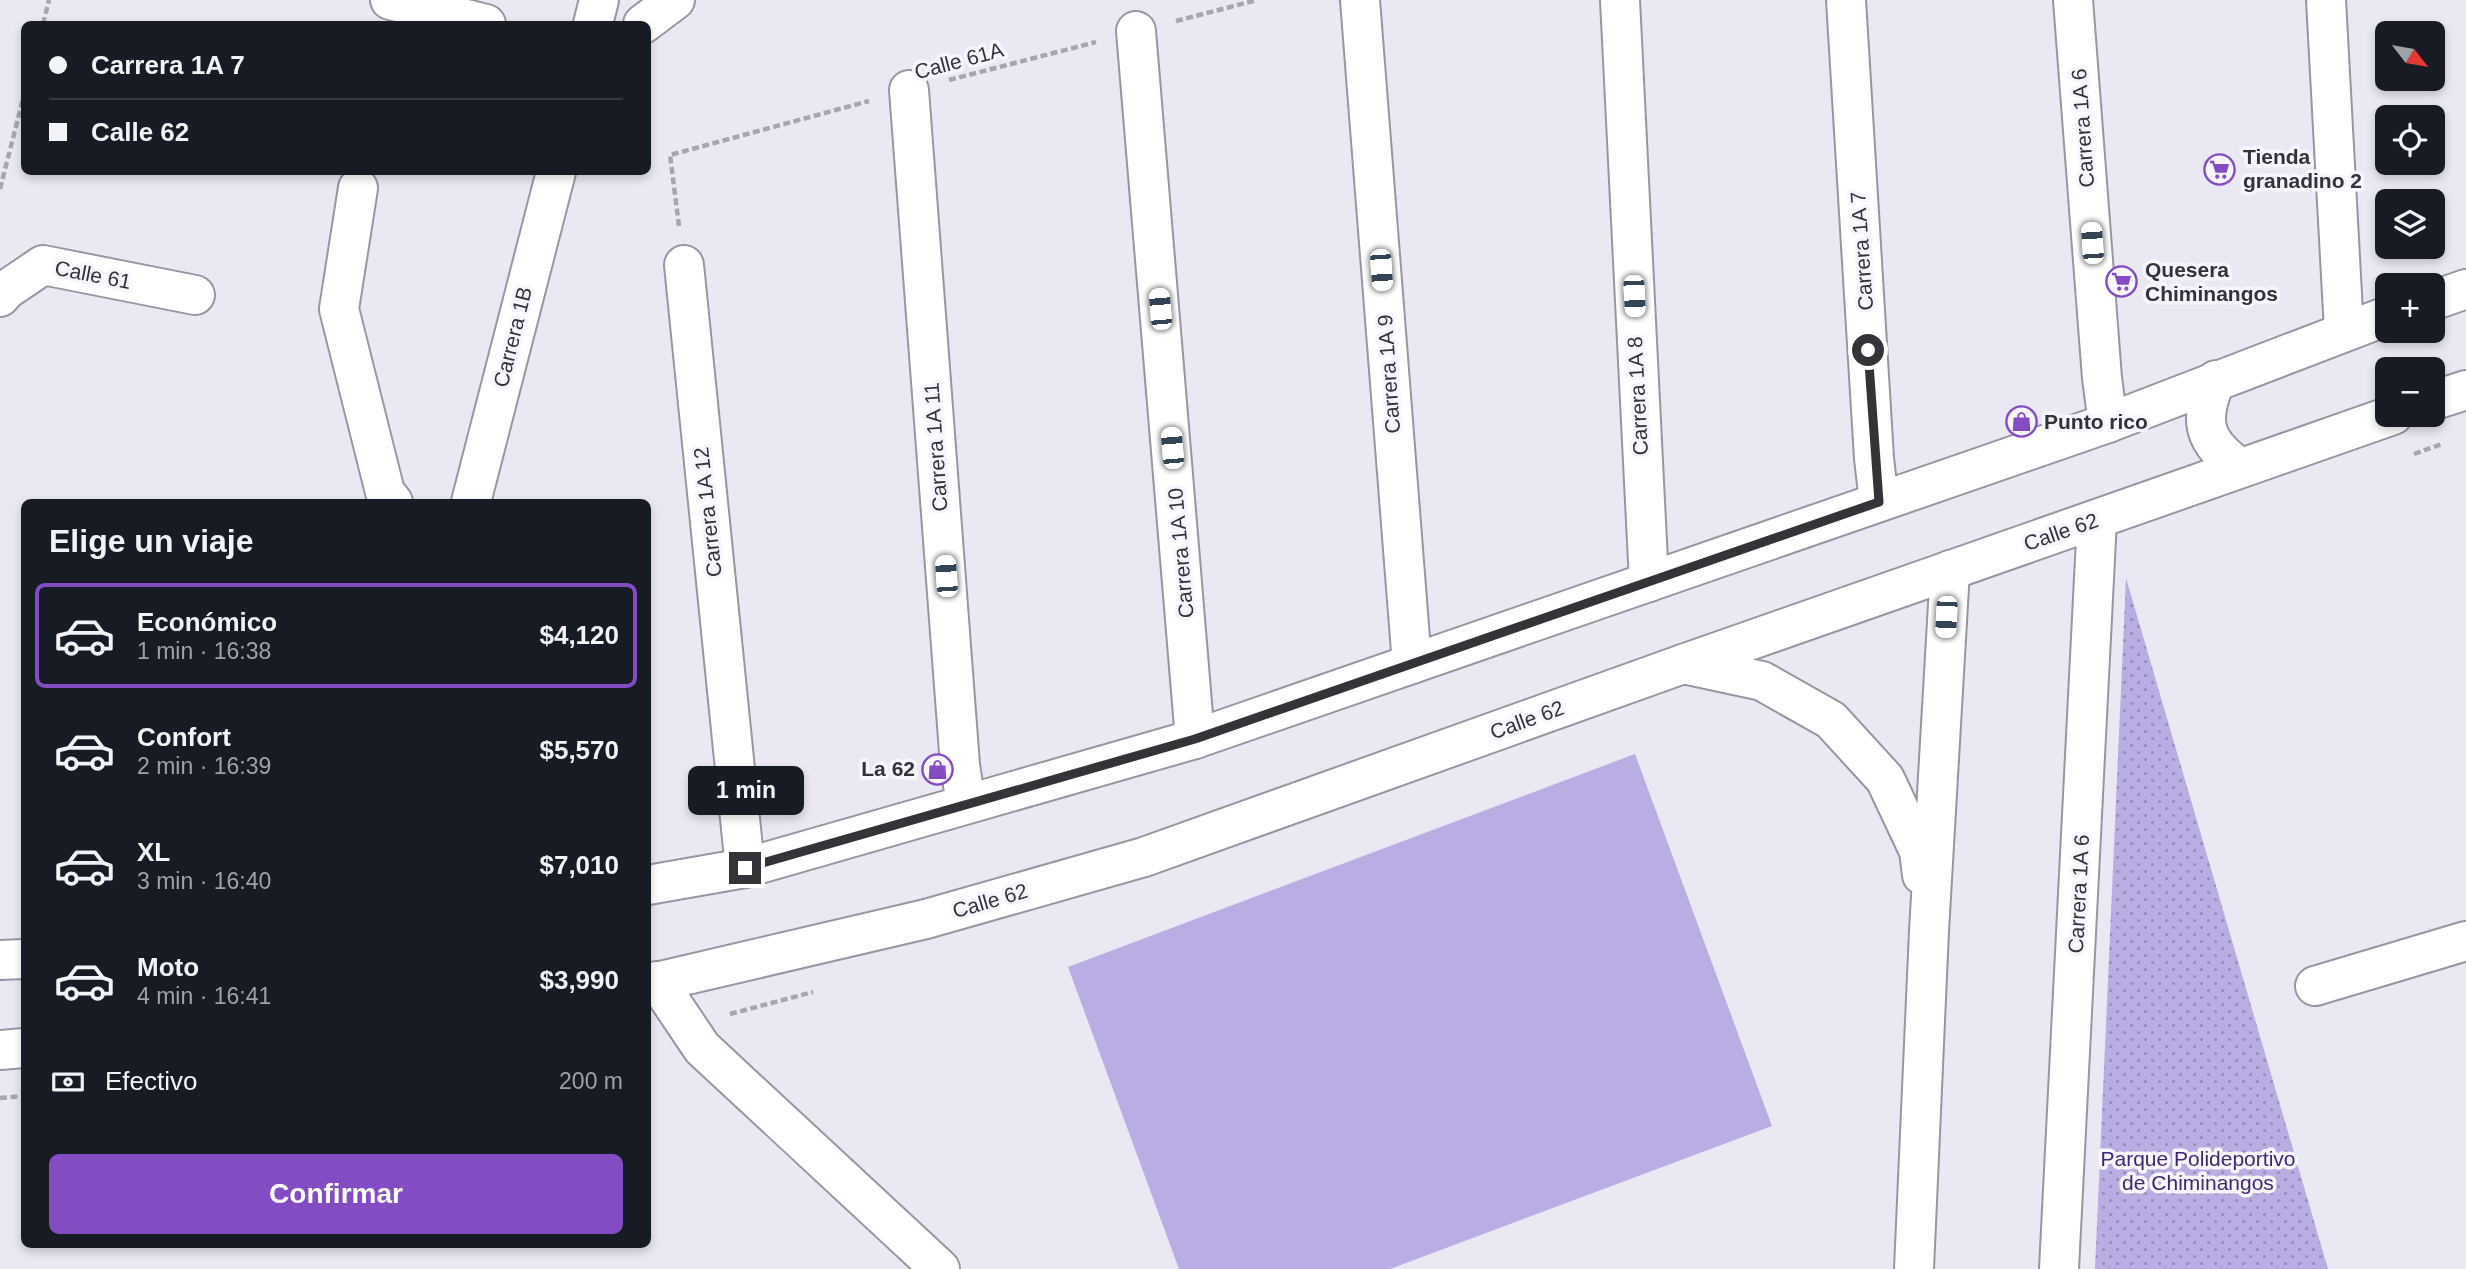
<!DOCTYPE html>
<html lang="es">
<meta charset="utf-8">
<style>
body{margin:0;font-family:Helvetica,sans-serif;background:#20242c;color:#f1f3f6;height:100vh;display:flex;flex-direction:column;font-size:26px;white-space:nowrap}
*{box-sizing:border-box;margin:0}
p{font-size:23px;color:#9ea1a6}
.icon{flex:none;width:38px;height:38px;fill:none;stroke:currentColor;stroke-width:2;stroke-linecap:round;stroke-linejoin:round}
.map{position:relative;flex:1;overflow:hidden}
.details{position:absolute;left:21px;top:499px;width:630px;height:749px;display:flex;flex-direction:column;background:#171b24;border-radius:10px;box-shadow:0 4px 10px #0003}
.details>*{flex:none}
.banner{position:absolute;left:21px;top:21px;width:630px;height:154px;border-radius:10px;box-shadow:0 4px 10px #0003;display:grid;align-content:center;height:154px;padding:0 28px;background:#171b24}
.needle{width:46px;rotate:121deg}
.buttons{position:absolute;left:2375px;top:21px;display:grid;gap:14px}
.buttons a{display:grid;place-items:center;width:70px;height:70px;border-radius:10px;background:#171b24;box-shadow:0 4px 10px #0003;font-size:35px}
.end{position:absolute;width:32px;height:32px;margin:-16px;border:9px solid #343438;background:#fff;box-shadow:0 0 0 4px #fff}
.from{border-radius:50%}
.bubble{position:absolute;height:49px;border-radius:10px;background:#171b24;box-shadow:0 4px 10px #0003;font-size:23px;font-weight:700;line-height:49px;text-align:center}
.car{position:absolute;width:21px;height:42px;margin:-21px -10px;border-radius:9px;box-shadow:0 0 5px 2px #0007;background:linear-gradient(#fff 24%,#345 0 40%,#fff 0 76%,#345 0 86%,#fff 0)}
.banner b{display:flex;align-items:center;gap:24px;height:66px;font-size:26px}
.banner b+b{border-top:2px solid #363941}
.banner i{width:18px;height:18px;background:#f1f3f6}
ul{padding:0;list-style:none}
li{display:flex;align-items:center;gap:21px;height:105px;margin:0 14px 10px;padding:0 14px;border:4px solid transparent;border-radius:10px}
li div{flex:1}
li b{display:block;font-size:26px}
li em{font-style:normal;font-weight:700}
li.on{border-color:#834cc3}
li>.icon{width:63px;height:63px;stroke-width:1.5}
h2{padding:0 28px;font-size:32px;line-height:84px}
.pay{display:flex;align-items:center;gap:18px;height:77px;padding:0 28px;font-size:26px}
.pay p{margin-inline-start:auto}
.action{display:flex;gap:14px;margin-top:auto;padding:14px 28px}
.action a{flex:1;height:80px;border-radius:10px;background:#834cc3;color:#fff;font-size:28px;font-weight:700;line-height:80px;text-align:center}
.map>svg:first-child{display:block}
.park{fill:url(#park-dots)}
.garden{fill:#b9ade3}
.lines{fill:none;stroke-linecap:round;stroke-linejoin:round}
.minor-casing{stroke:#9896a0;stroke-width:42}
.path{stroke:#a7a6af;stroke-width:4.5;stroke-dasharray:7 3.5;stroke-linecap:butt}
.minor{stroke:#fff;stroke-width:38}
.route{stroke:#343438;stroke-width:9}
.labels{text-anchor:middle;stroke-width:7;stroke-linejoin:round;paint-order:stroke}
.street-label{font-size:21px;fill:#343438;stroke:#f7f5fe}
.poi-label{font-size:21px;font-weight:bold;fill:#343438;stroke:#f7f5fe;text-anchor:start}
.park-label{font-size:21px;fill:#422576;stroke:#f7f5fe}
</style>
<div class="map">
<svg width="2466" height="1269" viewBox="0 0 2466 1269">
<defs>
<pattern id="park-dots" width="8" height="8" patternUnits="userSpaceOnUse" patternTransform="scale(1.75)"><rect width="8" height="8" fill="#b9ade3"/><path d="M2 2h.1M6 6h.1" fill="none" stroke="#978eb9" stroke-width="1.8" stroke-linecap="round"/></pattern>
</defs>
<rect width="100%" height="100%" fill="#eae8f3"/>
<!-- park -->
<polygon class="park" points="2126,578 2328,1269 2095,1269"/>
<!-- garden -->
<polygon class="garden" points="1635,754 1772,1126 1390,1269 1179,1269 1068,967"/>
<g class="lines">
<defs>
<g id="minor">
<polyline points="390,0 486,24"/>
<polyline points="1360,0 1412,664"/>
<polyline points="1620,0 1649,582"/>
<polyline points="1846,0 1874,458 1879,502"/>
<polyline points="2073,0 2102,378 2108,423"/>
<polyline points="2326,0 2344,331"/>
<polyline points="593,24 599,0"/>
<polyline points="643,24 675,0"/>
<polyline points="1136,31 1195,739"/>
<polyline points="909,90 960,765 966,804"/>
<polyline points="358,188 339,309 385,492 393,502"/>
<polyline points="684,265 745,868"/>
<polyline points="0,297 6,290 43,265 195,295"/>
<polyline points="2432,301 2466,289"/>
<path d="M2216 380C2198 422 2203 441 2240 468"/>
<polyline points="2432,401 2466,390"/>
<polyline points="471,502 556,172"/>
<polyline points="1683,664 1762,681 1831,720 1885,779 1919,851 1922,875"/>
<polyline points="648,885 745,868 1195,739 2108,423 2387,316"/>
<polyline points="0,960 24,959"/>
<polyline points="657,981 702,1048 940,1269"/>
<polyline points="648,984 926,919 1144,857 1683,664 2393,415"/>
<polyline points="2315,986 2466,941"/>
<polyline points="0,1050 24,1048"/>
<polyline points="1914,1269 1929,931 1950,570"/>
<polyline points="2059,1269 2097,519"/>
</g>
</defs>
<!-- minor casing -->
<use href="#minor" class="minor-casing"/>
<!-- path -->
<g class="path">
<polyline points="1176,21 1257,0"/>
<polyline points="43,24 49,0"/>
<polyline points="949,80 1096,42"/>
<polyline points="0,189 24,95"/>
<polyline points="679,226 670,155 869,101"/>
<polyline points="2414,454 2442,444"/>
<polyline points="730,1014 813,992"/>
<polyline points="0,1098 24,1096"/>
</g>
<!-- minor -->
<use href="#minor" class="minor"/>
</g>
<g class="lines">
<!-- route -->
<polyline class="route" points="745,868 1195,739 1879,502 1868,350"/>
</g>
<!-- icons -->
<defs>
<symbol id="supermarket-ring" viewBox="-11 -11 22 22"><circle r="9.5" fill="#f7f5fe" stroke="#834cc3" stroke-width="1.5"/><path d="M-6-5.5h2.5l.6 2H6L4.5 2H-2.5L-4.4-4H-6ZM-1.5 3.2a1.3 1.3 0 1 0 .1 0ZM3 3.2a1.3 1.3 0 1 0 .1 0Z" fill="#834cc3"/></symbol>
<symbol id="shop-ring" viewBox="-11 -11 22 22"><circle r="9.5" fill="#f7f5fe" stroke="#834cc3" stroke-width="1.5"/><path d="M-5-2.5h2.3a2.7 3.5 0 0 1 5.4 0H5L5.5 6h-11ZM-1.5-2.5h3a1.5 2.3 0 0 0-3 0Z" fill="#834cc3"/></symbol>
</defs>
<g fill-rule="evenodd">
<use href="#supermarket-ring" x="2202" y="152" width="35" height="35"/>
<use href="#supermarket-ring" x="2104" y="264" width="35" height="35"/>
<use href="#shop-ring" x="2004" y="404" width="35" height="35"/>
<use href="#shop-ring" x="920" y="752" width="35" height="35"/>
</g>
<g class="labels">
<!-- street labels -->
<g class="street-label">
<text transform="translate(959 61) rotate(-15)" y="7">Calle 61A</text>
<text transform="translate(2083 128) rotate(-94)" y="7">Carrera 1A 6</text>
<text transform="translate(1862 251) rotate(-94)" y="7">Carrera 1A 7</text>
<text transform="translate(93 275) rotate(11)" y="7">Calle 61</text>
<text transform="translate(513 337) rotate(-76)" y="7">Carrera 1B</text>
<text transform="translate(1389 374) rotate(-94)" y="7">Carrera 1A 9</text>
<text transform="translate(1638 396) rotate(-93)" y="7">Carrera 1A 8</text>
<text transform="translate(936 447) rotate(-94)" y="7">Carrera 1A 11</text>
<text transform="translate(708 512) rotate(-96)" y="7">Carrera 1A 12</text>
<text transform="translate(2061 532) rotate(-19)" y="7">Calle 62</text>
<text transform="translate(1181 553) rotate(-95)" y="7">Carrera 1A 10</text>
<text transform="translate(1527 720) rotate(-20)" y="7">Calle 62</text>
<text transform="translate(2079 894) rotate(-87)" y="7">Carrera 1A 6</text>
<text transform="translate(990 901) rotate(-16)" y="7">Calle 62</text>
</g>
<!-- poi labels -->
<g class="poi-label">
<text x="2243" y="164">Tienda<tspan x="2243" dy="24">granadino 2</tspan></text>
<text x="2145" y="277">Quesera<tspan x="2145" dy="24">Chiminangos</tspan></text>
<text x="2044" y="429">Punto rico</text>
<text x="915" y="776" text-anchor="end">La 62</text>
</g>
<!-- park labels -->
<g class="park-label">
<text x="2198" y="1166">Parque Polideportivo<tspan x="2198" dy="24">de Chiminangos</tspan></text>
</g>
</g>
</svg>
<div class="buttons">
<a><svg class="needle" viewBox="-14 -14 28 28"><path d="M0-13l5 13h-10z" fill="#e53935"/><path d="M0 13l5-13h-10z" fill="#9ea1a6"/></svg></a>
<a><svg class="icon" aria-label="locate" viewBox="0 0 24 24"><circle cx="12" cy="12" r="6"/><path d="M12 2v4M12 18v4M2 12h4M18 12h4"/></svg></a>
<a><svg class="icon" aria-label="layers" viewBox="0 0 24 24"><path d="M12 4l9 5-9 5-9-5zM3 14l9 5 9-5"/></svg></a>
<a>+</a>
<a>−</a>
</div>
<i class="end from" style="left:1868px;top:350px"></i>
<i class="end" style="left:745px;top:868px"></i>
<div class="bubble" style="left:688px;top:766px;width:116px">1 min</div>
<i class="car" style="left:2092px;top:243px;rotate:356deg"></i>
<i class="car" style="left:1381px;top:270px;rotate:176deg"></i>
<i class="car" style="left:1634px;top:296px;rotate:177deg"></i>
<i class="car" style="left:1160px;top:309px;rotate:355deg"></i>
<i class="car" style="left:1172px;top:448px;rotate:355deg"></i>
<i class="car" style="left:946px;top:576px;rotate:356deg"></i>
<i class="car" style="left:1946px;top:617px;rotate:183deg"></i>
<div class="banner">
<b><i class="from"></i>Carrera 1A 7</b>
<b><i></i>Calle 62</b>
</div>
<section class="details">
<h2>Elige un viaje</h2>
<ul>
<li class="on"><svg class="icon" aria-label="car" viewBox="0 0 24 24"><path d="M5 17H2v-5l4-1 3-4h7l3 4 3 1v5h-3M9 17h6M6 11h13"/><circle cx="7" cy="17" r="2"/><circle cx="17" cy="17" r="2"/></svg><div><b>Económico</b><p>1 min · 16:38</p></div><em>$4,120</em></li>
<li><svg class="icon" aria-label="car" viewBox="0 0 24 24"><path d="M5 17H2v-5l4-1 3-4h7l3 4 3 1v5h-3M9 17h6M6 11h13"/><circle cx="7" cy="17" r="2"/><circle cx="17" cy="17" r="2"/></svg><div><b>Confort</b><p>2 min · 16:39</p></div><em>$5,570</em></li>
<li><svg class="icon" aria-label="car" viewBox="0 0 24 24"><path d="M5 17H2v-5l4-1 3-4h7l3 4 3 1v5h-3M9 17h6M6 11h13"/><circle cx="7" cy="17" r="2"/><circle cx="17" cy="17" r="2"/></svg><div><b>XL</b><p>3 min · 16:40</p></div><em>$7,010</em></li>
<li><svg class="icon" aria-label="car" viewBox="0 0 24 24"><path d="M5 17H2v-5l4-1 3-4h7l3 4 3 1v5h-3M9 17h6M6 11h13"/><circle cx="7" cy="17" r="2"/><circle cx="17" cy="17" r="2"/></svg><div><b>Moto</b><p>4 min · 16:41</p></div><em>$3,990</em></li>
</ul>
<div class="pay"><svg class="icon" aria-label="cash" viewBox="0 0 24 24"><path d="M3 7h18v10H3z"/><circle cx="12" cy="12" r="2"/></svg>Efectivo<p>200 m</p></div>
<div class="action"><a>Confirmar</a></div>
</section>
</div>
